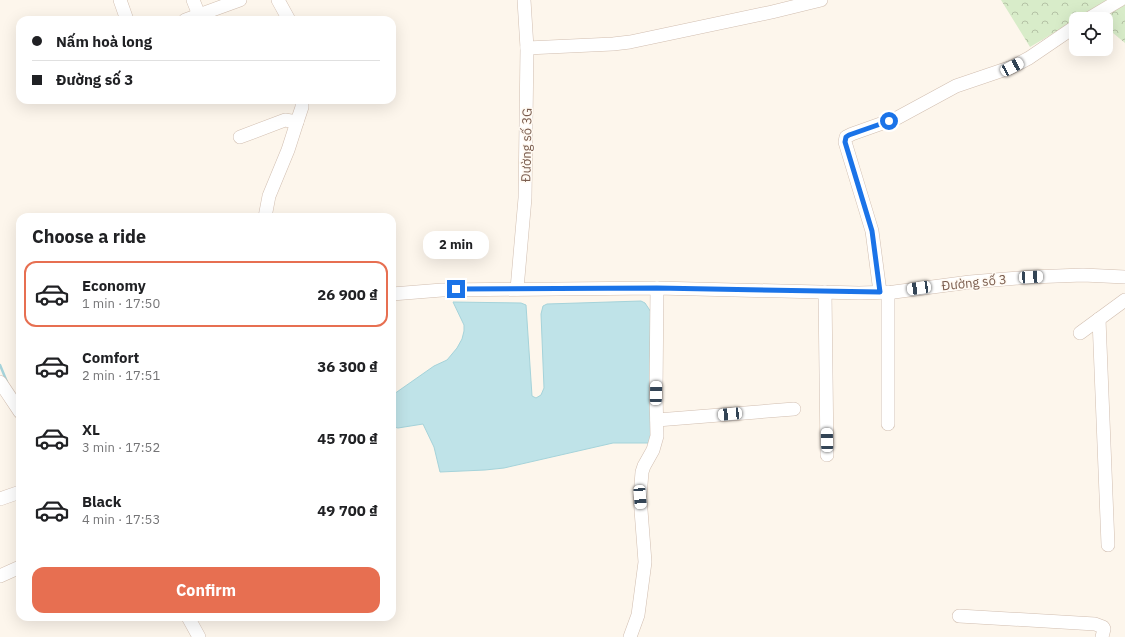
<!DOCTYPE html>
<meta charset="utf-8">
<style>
body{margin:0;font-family:"IBM Plex Sans",sans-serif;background:#f2f2f2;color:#202124;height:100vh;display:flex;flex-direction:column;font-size:15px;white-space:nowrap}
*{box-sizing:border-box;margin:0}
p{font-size:13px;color:#757577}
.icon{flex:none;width:22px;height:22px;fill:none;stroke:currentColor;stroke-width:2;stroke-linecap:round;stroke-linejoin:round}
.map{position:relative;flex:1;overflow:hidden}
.details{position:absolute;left:16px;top:213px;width:380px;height:408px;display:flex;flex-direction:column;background:#fff;border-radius:12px;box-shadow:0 4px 16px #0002}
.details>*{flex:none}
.hud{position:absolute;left:16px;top:16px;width:380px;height:88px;border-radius:12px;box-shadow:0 4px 16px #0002;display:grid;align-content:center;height:88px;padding:0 16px;background:#fff}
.tools{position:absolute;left:1069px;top:12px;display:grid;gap:8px}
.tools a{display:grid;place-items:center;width:44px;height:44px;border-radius:8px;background:#fff;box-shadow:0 4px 16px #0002;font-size:20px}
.end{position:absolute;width:18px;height:18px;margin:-9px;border:5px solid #1a73e8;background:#fff;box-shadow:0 0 0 2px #fff}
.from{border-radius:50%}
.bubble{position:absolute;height:28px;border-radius:12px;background:#fff;box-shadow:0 4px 16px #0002;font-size:13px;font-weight:700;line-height:28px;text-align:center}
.car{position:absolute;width:12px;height:24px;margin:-12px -6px;border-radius:5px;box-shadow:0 0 3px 1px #0007;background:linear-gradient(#fff 24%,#345 0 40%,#fff 0 76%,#345 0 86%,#fff 0)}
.hud b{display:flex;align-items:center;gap:14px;height:38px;font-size:15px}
.hud b+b{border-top:1px solid #e0e0e0}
.hud i{width:10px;height:10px;background:#202124}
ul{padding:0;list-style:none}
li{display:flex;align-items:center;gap:12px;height:66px;margin:0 8px 6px;padding:0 8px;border:2px solid transparent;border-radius:12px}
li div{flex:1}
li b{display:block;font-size:15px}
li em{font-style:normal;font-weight:700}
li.selected{border-color:#e76f51}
li>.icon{width:36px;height:36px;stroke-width:1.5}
h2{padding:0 16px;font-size:18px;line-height:48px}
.cta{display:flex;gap:8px;margin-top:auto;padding:8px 16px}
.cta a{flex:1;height:46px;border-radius:12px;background:#e76f51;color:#fff;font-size:16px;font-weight:700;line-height:46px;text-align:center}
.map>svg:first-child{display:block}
.forest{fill:url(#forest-crowns)}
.water{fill:#bfe3e8;stroke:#a5d3da}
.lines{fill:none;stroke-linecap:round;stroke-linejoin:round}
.stream{stroke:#a5d3da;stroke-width:2.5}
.minor-casing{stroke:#d1beb0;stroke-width:14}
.minor{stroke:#fff;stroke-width:13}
.route{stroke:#1a73e8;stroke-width:5}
.labels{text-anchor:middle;stroke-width:3;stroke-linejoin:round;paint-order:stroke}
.street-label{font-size:13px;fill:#7a5c4d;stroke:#fffaf3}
</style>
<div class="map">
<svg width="1125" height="637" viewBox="0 0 1125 637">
<defs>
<pattern id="forest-crowns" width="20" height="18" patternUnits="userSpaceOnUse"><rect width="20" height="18" fill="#d8ecc9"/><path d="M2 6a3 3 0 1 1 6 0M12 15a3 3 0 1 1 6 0" fill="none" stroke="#b4c2a5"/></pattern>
</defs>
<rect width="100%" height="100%" fill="#fdf6ec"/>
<!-- forest -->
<polygon class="forest" points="1001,0 1125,0 1125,43 1113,33 1107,19 1096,8 1030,47"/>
<!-- water -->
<path class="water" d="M641 301 645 303 651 312 650 356 654 422 650 443H613L504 468 485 470 440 472 434 447 423 424 398 428 394 427C390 416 392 405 394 394L434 366 447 360 457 348 462 339 464 331V325L453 302 521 303 526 305 532 396 536 398 541 395 544 388 541 314 543 306 547 304Z"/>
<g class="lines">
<!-- stream -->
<polyline class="stream" points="0,365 7,382"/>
<defs>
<g id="minor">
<polyline points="120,0 127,20"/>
<polyline points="193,0 199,15"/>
<polyline points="278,0 289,20"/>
<polyline points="1088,19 1120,0"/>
<polyline points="185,20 240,0"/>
<polyline points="527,48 613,44 630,42 772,12 821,0"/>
<polyline points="240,137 285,120 297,122"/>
<polyline points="265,217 269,196 288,150 297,122 302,107 302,100"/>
<polyline points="517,289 525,198 527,48 524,0"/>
<polyline points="825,292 827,455"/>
<polyline points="880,292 872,231 845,142 846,137 852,134 897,118 956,86 1012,67 1029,58 1076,26"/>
<polyline points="888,292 888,424"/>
<polyline points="392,294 442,290 657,288 859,293 894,292 970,282 1031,277 1083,275 1125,277"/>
<polyline points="1099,319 1108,545"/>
<polyline points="1080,333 1125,300"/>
<polyline points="0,382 20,412"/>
<polyline points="657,420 794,409"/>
<polyline points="0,499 20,492"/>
<polyline points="0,576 20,567"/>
<polyline points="959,616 1095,624 1103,627 1104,629 1102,637"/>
<polyline points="188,617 199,637"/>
<polyline points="630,637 638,615 645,562 640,497 642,472 644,466 653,450 657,436 656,393 657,288"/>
</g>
</defs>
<!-- minor casing -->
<use href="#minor" class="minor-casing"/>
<!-- minor -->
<use href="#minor" class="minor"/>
</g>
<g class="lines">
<!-- route -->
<polyline class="route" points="456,289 657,288 880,292 872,231 845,142 846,137 849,135 889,121"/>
</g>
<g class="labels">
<!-- street labels -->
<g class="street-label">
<text transform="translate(526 145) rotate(-89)" y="5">Đường số 3G</text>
<text transform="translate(974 282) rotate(-6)" y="5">Đường số 3</text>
</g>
</g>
</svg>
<div class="tools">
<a><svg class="icon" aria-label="locate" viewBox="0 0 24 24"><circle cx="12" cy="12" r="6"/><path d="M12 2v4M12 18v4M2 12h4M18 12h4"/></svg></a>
</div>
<i class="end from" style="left:889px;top:121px"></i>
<i class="end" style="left:456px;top:289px"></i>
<div class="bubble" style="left:423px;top:231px;width:66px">2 min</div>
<i class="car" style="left:1012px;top:67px;rotate:62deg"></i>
<i class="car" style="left:1031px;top:277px;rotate:87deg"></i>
<i class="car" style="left:919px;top:288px;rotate:262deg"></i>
<i class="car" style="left:656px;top:393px;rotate:1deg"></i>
<i class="car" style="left:730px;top:414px;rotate:265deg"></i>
<i class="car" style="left:827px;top:440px;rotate:359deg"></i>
<i class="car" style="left:640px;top:497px;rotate:175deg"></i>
<div class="hud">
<b><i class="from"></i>Nấm hoà long</b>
<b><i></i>Đường số 3</b>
</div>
<section class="details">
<h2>Choose a ride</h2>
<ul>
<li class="selected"><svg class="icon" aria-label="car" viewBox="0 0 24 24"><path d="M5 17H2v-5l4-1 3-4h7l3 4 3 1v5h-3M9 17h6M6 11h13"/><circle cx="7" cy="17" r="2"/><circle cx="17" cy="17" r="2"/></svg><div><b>Economy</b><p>1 min · 17:50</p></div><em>26 900 ₫</em></li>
<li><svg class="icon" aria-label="car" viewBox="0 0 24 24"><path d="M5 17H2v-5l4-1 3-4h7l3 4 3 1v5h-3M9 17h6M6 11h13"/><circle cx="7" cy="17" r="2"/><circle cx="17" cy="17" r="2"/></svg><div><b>Comfort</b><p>2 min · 17:51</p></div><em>36 300 ₫</em></li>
<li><svg class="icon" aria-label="car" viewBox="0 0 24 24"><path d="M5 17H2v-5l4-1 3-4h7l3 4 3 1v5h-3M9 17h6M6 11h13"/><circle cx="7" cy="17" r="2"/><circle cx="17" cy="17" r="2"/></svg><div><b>XL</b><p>3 min · 17:52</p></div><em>45 700 ₫</em></li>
<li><svg class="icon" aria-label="car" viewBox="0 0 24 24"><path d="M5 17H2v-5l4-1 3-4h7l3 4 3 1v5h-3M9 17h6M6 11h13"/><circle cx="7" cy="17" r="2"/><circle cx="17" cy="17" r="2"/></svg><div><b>Black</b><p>4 min · 17:53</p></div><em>49 700 ₫</em></li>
</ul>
<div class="cta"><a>Confirm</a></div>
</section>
</div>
